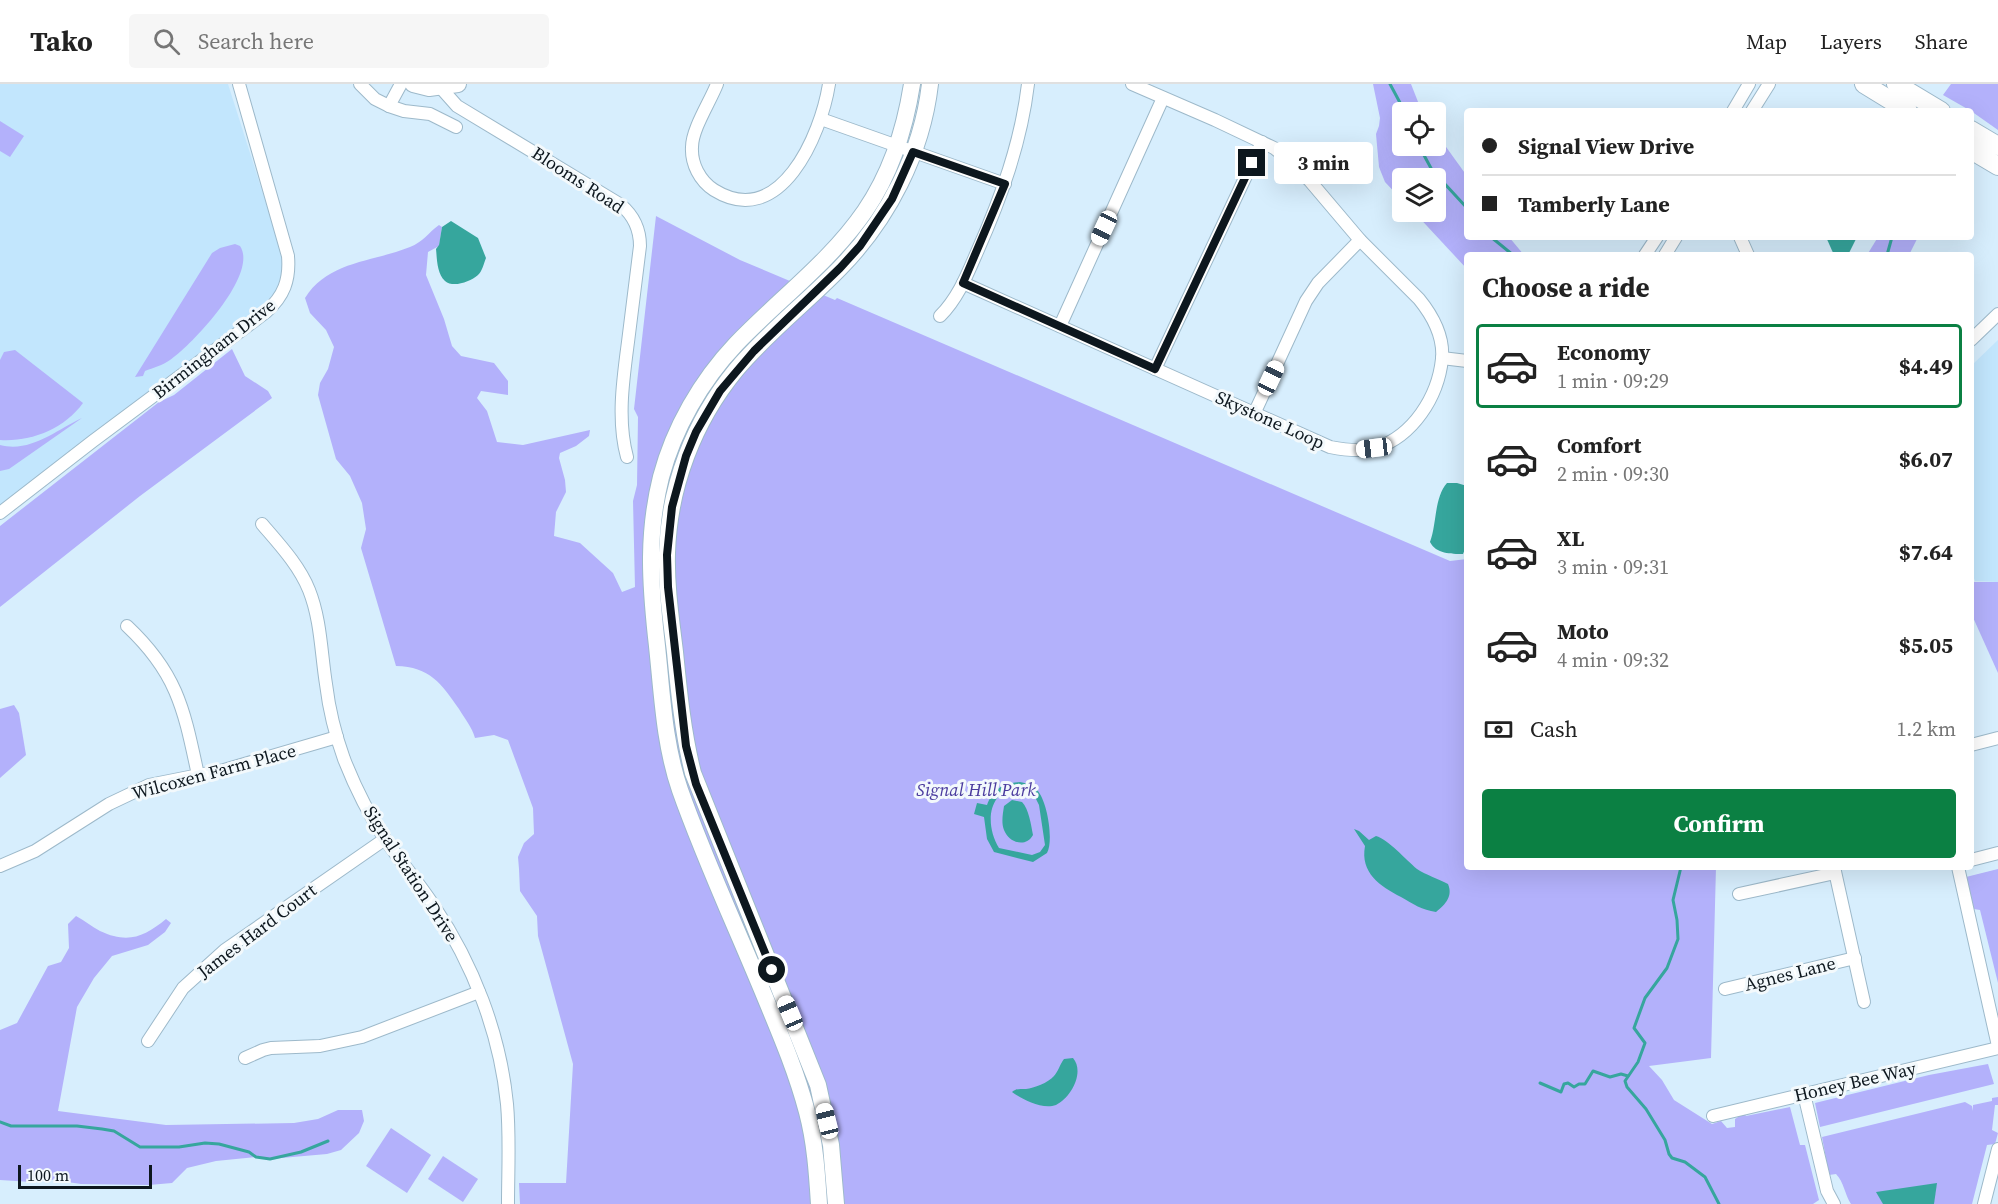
<!DOCTYPE html>
<meta charset="utf-8">
<style>
body{margin:0;font-family:"Source Serif 4",serif;background:#f6f6f6;color:#222;height:100vh;display:flex;flex-direction:column;font-size:22px;white-space:nowrap}
*{box-sizing:border-box;margin:0}
p{font-size:20px;color:#767676}
.icon{flex:none;width:33px;height:33px;fill:none;stroke:currentColor;stroke-width:2;stroke-linecap:round;stroke-linejoin:round}
.map{position:relative;flex:1;overflow:hidden}
.drawer{position:absolute;left:1464px;top:168px;width:510px;height:618px;display:flex;flex-direction:column;background:#fff;border-radius:6px;box-shadow:0 6px 24px #0002}
.drawer>*{flex:none}
.guide{position:absolute;left:1464px;top:24px;width:510px;height:132px;border-radius:6px;box-shadow:0 6px 24px #0002;display:grid;align-content:center;height:132px;padding:0 18px;background:#fff}
.tools{position:absolute;left:1392px;top:18px;display:grid;gap:12px}
.tools a{display:grid;place-items:center;width:54px;height:54px;border-radius:6px;background:#fff;box-shadow:0 6px 24px #0002;font-size:30px}
.scale{position:absolute;left:18px;bottom:15px;width:134px;box-sizing:border-box;padding-left:6px;border:3px solid #0d171e;border-top:0;font-size:16px;line-height:21px;white-space:nowrap;color:#0d171e;-webkit-text-stroke:4px #f3f9fc;paint-order:stroke}
.end{position:absolute;width:27px;height:27px;margin:-14px;border:8px solid #0d171e;background:#fff;box-shadow:0 0 0 3px #fff}
.from{border-radius:50%}
.bubble{position:absolute;height:42px;border-radius:6px;background:#fff;box-shadow:0 6px 24px #0002;font-size:20px;font-weight:700;line-height:42px;text-align:center}
.car{position:absolute;width:18px;height:36px;margin:-18px -9px;border-radius:8px;box-shadow:0 0 4px 2px #0007;background:linear-gradient(#fff 24%,#345 0 40%,#fff 0 76%,#345 0 86%,#fff 0)}
.guide b{display:flex;align-items:center;gap:21px;height:57px;font-size:22px}
.guide b+b{border-top:2px solid #e0e0e0}
.guide i{width:15px;height:15px;background:#222}
ul{padding:0;list-style:none}
li{display:flex;align-items:center;gap:18px;height:84px;margin:0 12px 9px;padding:0 6px;border:3px solid transparent;border-radius:6px}
li div{flex:1}
li b{display:block;font-size:22px}
li em{font-style:normal;font-weight:700}
li.selected{border-color:#0b8043}
li>.icon{width:54px;height:54px;stroke-width:1.5}
h2{padding:0 18px;font-size:27px;line-height:72px}
.pay{display:flex;align-items:center;gap:15px;height:66px;padding:0 18px;font-size:22px}
.pay p{margin-inline-start:auto}
.cta{display:flex;gap:12px;margin-top:auto;padding:12px 18px}
.cta a{flex:1;height:69px;border-radius:6px;background:#0b8043;color:#fff;font-size:24px;font-weight:700;line-height:69px;text-align:center}
header{display:flex;align-items:center;gap:36px;box-sizing:border-box;height:84px;padding:0 30px;background:#fff;border-bottom:2px solid #e0e0e0}
header strong{font-size:28px}
nav{display:flex;gap:33px;margin-inline-start:auto;font-size:21px}
.search{width:420px;height:54px;background:#f6f6f6;display:flex;align-items:center;gap:15px;box-sizing:border-box;padding:0 21px;border-radius:6px;color:#767676;font-size:22px}
.map>svg:first-child{display:block}
.built{fill:#c2e6fd}
.green{fill:#b3b1fb}
.water{fill:#36a69d;fill-rule:evenodd}
.lines{fill:none;stroke-linecap:round;stroke-linejoin:round}
.stream{stroke:#36a69d;stroke-width:3}
.minor-casing{stroke:#9db9ca;stroke-width:14}
.major-casing{stroke:#9db9ca;stroke-width:18}
.highway-casing{stroke:#9db9ca;stroke-width:20}
.minor{stroke:#fff;stroke-width:12}
.major{stroke:#fff;stroke-width:16}
.highway{stroke:#fff;stroke-width:18}
.route{stroke:#0d171e;stroke-width:8}
.labels{text-anchor:middle;stroke-width:6;stroke-linejoin:round;paint-order:stroke}
.street-label{font-size:18px;fill:#0d171e;stroke:#f3f9fc}
.park-label{font-size:18px;font-style:italic;fill:#4a3b9e;stroke:#f3f9fc}
</style>
<header>
<strong>Tako</strong>
<div class="search"><svg class="icon" aria-label="search" viewBox="0 0 24 24"><circle cx="10" cy="10" r="6"/><path d="M15 15l6 6"/></svg>Search here</div>
<nav><a>Map</a><a>Layers</a><a>Share</a></nav>
</header>
<div class="map">
<svg width="1998" height="1120" viewBox="0 0 1998 1120">
<rect width="100%" height="100%" fill="#d7eefd"/>
<!-- built -->
<g class="built">
<polygon points="0,0 228,0 279,160 284,180 284,192 273,216 0,422"/>
<polygon points="1998,256 1998,498 1975,497 1971,486 1971,282"/>
</g>
<!-- green -->
<g class="green">
<polygon points="1373,0 1411,0 1422,28 1402,28 1402,62 1436,62 1436,49 1467,92 1467,153 1509,153 1524,171 1467,171 1467,185 1414,128 1436,128 1436,94 1402,94 1402,116 1385,98 1379,83 1376,50 1379,42 1380,34"/>
<polygon points="1951,0 1998,0 1998,46 1971,27 1943,11"/>
<polygon points="0,37 24,52 10,73 0,67"/>
<path d="M656 132 740 176 835 216 837 214 1450 477 1467 475V783H1716L1711 974 1649 982 1662 996 1674 1016 1712 1040 1721 1037 1727 1044 1735 1043V1035L1744 1029 1746 1032 1790 1023 1800 1061H1805L1819 1116 1813 1120H520L519 1099H566L573 980 538 852 537 832 520 807 519 785 518 773 524 759 534 750 533 724 508 656 494 651 475 654C472 643 465 635 459 625 441 599 430 583 396 582L361 464 366 445 362 419 350 392 336 375 318 311 320 299 328 285 334 263 326 246 310 229 305 214C328 177 373 178 410 163 423 158 428 149 439 141L442 143 439 162 428 168 426 191 444 235 452 262 461 272 494 279 508 297V311L481 307 477 314 487 327 497 358 523 361 590 346 589 352 576 362 560 369 559 374 565 396 566 408 556 428 554 452 580 459 613 489 622 508 635 503 633 417 637 401 638 333 634 325Z"/>
<polygon points="1878,153 1918,153 1909,171 1867,171"/>
<path d="M235 160 240 162C259 190 192 261 170 276 163 281 153 284 145 287L143 292 135 293 212 169 220 164Z"/>
<polygon points="232,265 245,292 268,307 272,314 140,412 0,523 0,442 159,318 174,311"/>
<path d="M15 266 83 319C64 345 31 358 0 356V276L4 268Z"/>
<path d="M82 334 9 385 0 387V361C31 369 56 346 82 334Z"/>
<polygon points="1971,498 1998,498 1998,589 1971,529"/>
<polygon points="14,621 19,629 26,671 0,694 0,625"/>
<polygon points="1998,785 1998,899 1980,826 1974,825 1966,793"/>
<path d="M76 832C84 836 92 843 100 847 128 860 144 853 166 835L171 839 165 848 148 861 112 872 94 894 77 923 58 1027 166 1041 294 1039 318 1035 338 1026H362L364 1037 359 1049 341 1066 327 1070 270 1075 256 1073 216 1077 187 1084 172 1099 149 1101 81 1100 47 1095 32 1098 0 1096V946L17 939 48 882 61 878 69 864 68 840Z"/>
<polygon points="1988,980 1994,1000 1820,1043 1815,1019 1929,991"/>
<path d="M1998 1013V1021H1995L1992 1046 1998 1049 1995 1060 1987 1061 1972 1120H1851C1845 1111 1844 1098 1836 1090L1829 1091 1822 1053 1965 1018 1972 1022 1973 1027V1021L1992 1017V1014Z"/>
<polygon points="391,1044 431,1071 407,1109 366,1082"/>
<polygon points="443,1072 478,1095 463,1118 428,1095"/>
</g>
<!-- water -->
<g class="water">
<path d="M451 137 478 154 486 174C484 179 482 188 478 191 470 198 453 204 445 197 437 190 437 175 436 165L439 161 442 143Z"/>
<polygon points="1826,153 1857,153 1848,171 1834,171"/>
<path d="M1447 399H1457L1467 402V460L1463 470C1451 470 1436 470 1430 458 1437 439 1434 414 1447 399Z"/>
<path d="M1020 698C1026 699 1032 701 1037 706 1047 716 1054 756 1047 769L1033 778 994 768 987 755 984 733 974 730 977 719 987 721C993 705 1002 699 1020 698ZM1019 704 1031 709 1036 715 1039 721 1045 761 1040 768 1032 771 999 764C985 741 987 706 1019 704Z"/>
<path d="M1012 716 1022 718C1029 725 1031 741 1033 751 1026 764 1009 759 1004 746 1001 739 1003 729 1004 722Z"/>
<path d="M1354 745 1359 747 1369 756 1376 752C1388 755 1406 776 1417 785 1426 791 1439 795 1448 800 1453 812 1446 820 1436 828 1422 826 1413 820 1401 813 1380 802 1360 789 1365 762Z"/>
<path d="M1073 974C1085 988 1071 1014 1056 1021 1042 1026 1022 1015 1012 1008 1017 1004 1020 1005 1026 1005 1034 1004 1048 999 1054 992 1058 988 1060 980 1064 975Z"/>
<polygon points="1937,1099 1934,1120 1883,1120 1876,1108"/>
</g>
<g class="lines">
<!-- stream -->
<g class="stream">
<polyline points="1390,0 1405,28"/>
<polyline points="1419,62 1432,86 1467,124"/>
<polyline points="1491,153 1513,171"/>
<polyline points="1887,171 1892,153"/>
<polyline points="1681,783 1673,816 1677,836 1678,855 1667,884 1645,914 1634,944 1645,959 1638,978 1625,997 1627,1003 1646,1025 1665,1056 1669,1070 1672,1074 1685,1078 1705,1093 1719,1120"/>
<polyline points="1540,999 1561,1008 1564,1000 1568,999 1574,1003 1579,1000 1585,1000 1593,987 1610,993 1621,990 1628,992"/>
<polyline points="0,1038 11,1042 77,1042 102,1045 114,1047 140,1063 179,1063 205,1059 219,1060 249,1068 256,1073 270,1075 301,1068 328,1057"/>
</g>
<defs>
<g id="minor">
<polyline points="360,0 375,15 389,22 404,27 430,30 456,43"/>
<path d="M717 0C710 18 692 45 692 63 691 80 700 97 714 106 780 147 821 51 829 0"/>
<path d="M441 4 457 22 621 121C634 132 640 145 640 162 636 194 632 226 628 258 623 296 617 336 627 373"/>
<polyline points="389,22 401,0"/>
<polyline points="1733,27 1749,0"/>
<polyline points="1752,27 1769,0"/>
<polyline points="821,35 1005,100"/>
<polyline points="1740,153 1748,171"/>
<polyline points="1645,171 1657,153"/>
<polyline points="1665,171 1676,153"/>
<path d="M963 199 1330 363C1345 366 1361 368 1376 364 1413 352 1438 313 1442 275 1444 253 1432 231 1419 215L1360 156 1310 97 1288 75 1274 64 1215 36 1132 0"/>
<path d="M940 232C958 214 967 191 977 168 1001 114 1021 59 1028 0"/>
<polyline points="1060,242 1163,14"/>
<polyline points="1971,256 1998,230"/>
<polyline points="1442,274 1467,277"/>
<polyline points="1155,285 1262,58"/>
<polyline points="1254,330 1306,217 1318,199 1360,156"/>
<path d="M0 429 93 357 266 228C284 212 290 196 288 172L239 0"/>
<path d="M262 440C279 460 299 481 309 506 321 536 321 569 326 600 329 625 335 650 344 675 355 703 369 731 385 755 401 778 419 799 434 822 473 880 500 949 507 1020 510 1053 508 1087 508 1120"/>
<path d="M127 542C178 590 184 626 198 691"/>
<polyline points="1971,661 1998,654"/>
<polyline points="1971,776 1998,769"/>
<polyline points="0,782 35,767 109,720 149,701 224,686 337,653"/>
<polyline points="1834,783 1864,918"/>
<polyline points="1958,783 1998,962"/>
<polyline points="1739,810 1835,789"/>
<polyline points="1725,905 1855,874"/>
<polyline points="148,957 183,904 225,866 385,755"/>
<polyline points="245,974 263,966 271,964 320,962 362,953 479,908"/>
<polyline points="1804,1010 1827,1107 1834,1120"/>
<polyline points="1713,1032 1998,964"/>
<polyline points="1984,1120 1998,1065"/>
</g>
<g id="major">
<polyline points="413,0 429,4 458,0"/>
<path d="M819 1120C817 1089 815 1058 807 1028 797 990 782 954 767 918 738 847 705 777 680 706 663 657 662 604 656 553 650 497 647 449 661 393 674 344 701 297 736 260 779 215 830 178 865 127 891 89 905 45 912 0"/>
<path d="M836 1120 831 1061 818 1001 693 689C683 649 679 609 675 568 671 535 666 502 667 469 669 402 694 337 736 286 767 249 806 219 840 184 888 135 922 69 930 0"/>
</g>
<g id="highway">
<polyline points="1864,0 1908,27"/>
<polyline points="1896,0 1941,27"/>
<polyline points="1971,46 1998,62"/>
<polyline points="1971,66 1998,82"/>
</g>
</defs>
<!-- minor casing -->
<use href="#minor" class="minor-casing"/>
<!-- major casing -->
<use href="#major" class="major-casing"/>
<!-- highway casing -->
<use href="#highway" class="highway-casing"/>
<!-- minor -->
<use href="#minor" class="minor"/>
<!-- major -->
<use href="#major" class="major"/>
<!-- highway -->
<use href="#highway" class="highway"/>
</g>
<g class="lines">
<!-- route -->
<polyline class="route" points="772,886 696,700 686,662 668,503 667,471 672,423 686,372 696,348 720,307 754,267 840,184 860,162 892,115 913,68 1005,100 963,199 1155,285 1252,79"/>
</g>
<g class="labels">
<!-- street labels -->
<g class="street-label">
<text transform="translate(578 96) rotate(33)" y="6">Blooms Road</text>
<text transform="translate(214 265) rotate(-38)" y="6">Birmingham Drive</text>
<text transform="translate(1270 336) rotate(24)" y="6">Skystone Loop</text>
<text transform="translate(214 688) rotate(-15)" y="6">Wilcoxen Farm Place</text>
<text transform="translate(411 790) rotate(57)" y="6">Signal Station Drive</text>
<text transform="translate(257 847) rotate(-37)" y="6">James Hard Court</text>
<text transform="translate(1790 890) rotate(-14)" y="6">Agnes Lane</text>
<text transform="translate(1855 998) rotate(-13)" y="6">Honey Bee Way</text>
</g>
<!-- park labels -->
<g class="park-label">
<text x="976" y="712">Signal Hill Park</text>
</g>
</g>
</svg>
<div class="tools">
<a><svg class="icon" aria-label="locate" viewBox="0 0 24 24"><circle cx="12" cy="12" r="6"/><path d="M12 2v4M12 18v4M2 12h4M18 12h4"/></svg></a>
<a><svg class="icon" aria-label="layers" viewBox="0 0 24 24"><path d="M12 4l9 5-9 5-9-5zM3 14l9 5 9-5"/></svg></a>
</div>
<div class="scale">100 m</div>
<i class="end from" style="left:772px;top:886px"></i>
<i class="end" style="left:1252px;top:79px"></i>
<div class="bubble" style="left:1274px;top:58px;width:99px">3 min</div>
<i class="car" style="left:1104px;top:144px;rotate:205deg"></i>
<i class="car" style="left:1271px;top:294px;rotate:25deg"></i>
<i class="car" style="left:1374px;top:364px;rotate:263deg"></i>
<i class="car" style="left:790px;top:929px;rotate:337deg"></i>
<i class="car" style="left:827px;top:1037px;rotate:346deg"></i>
<div class="guide">
<b><i class="from"></i>Signal View Drive</b>
<b><i></i>Tamberly Lane</b>
</div>
<section class="drawer">
<h2>Choose a ride</h2>
<ul>
<li class="selected"><svg class="icon" aria-label="car" viewBox="0 0 24 24"><path d="M5 17H2v-5l4-1 3-4h7l3 4 3 1v5h-3M9 17h6M6 11h13"/><circle cx="7" cy="17" r="2"/><circle cx="17" cy="17" r="2"/></svg><div><b>Economy</b><p>1 min · 09:29</p></div><em>$4.49</em></li>
<li><svg class="icon" aria-label="car" viewBox="0 0 24 24"><path d="M5 17H2v-5l4-1 3-4h7l3 4 3 1v5h-3M9 17h6M6 11h13"/><circle cx="7" cy="17" r="2"/><circle cx="17" cy="17" r="2"/></svg><div><b>Comfort</b><p>2 min · 09:30</p></div><em>$6.07</em></li>
<li><svg class="icon" aria-label="car" viewBox="0 0 24 24"><path d="M5 17H2v-5l4-1 3-4h7l3 4 3 1v5h-3M9 17h6M6 11h13"/><circle cx="7" cy="17" r="2"/><circle cx="17" cy="17" r="2"/></svg><div><b>XL</b><p>3 min · 09:31</p></div><em>$7.64</em></li>
<li><svg class="icon" aria-label="car" viewBox="0 0 24 24"><path d="M5 17H2v-5l4-1 3-4h7l3 4 3 1v5h-3M9 17h6M6 11h13"/><circle cx="7" cy="17" r="2"/><circle cx="17" cy="17" r="2"/></svg><div><b>Moto</b><p>4 min · 09:32</p></div><em>$5.05</em></li>
</ul>
<div class="pay"><svg class="icon" aria-label="cash" viewBox="0 0 24 24"><path d="M3 7h18v10H3z"/><circle cx="12" cy="12" r="2"/></svg>Cash<p>1.2 km</p></div>
<div class="cta"><a>Confirm</a></div>
</section>
</div>
